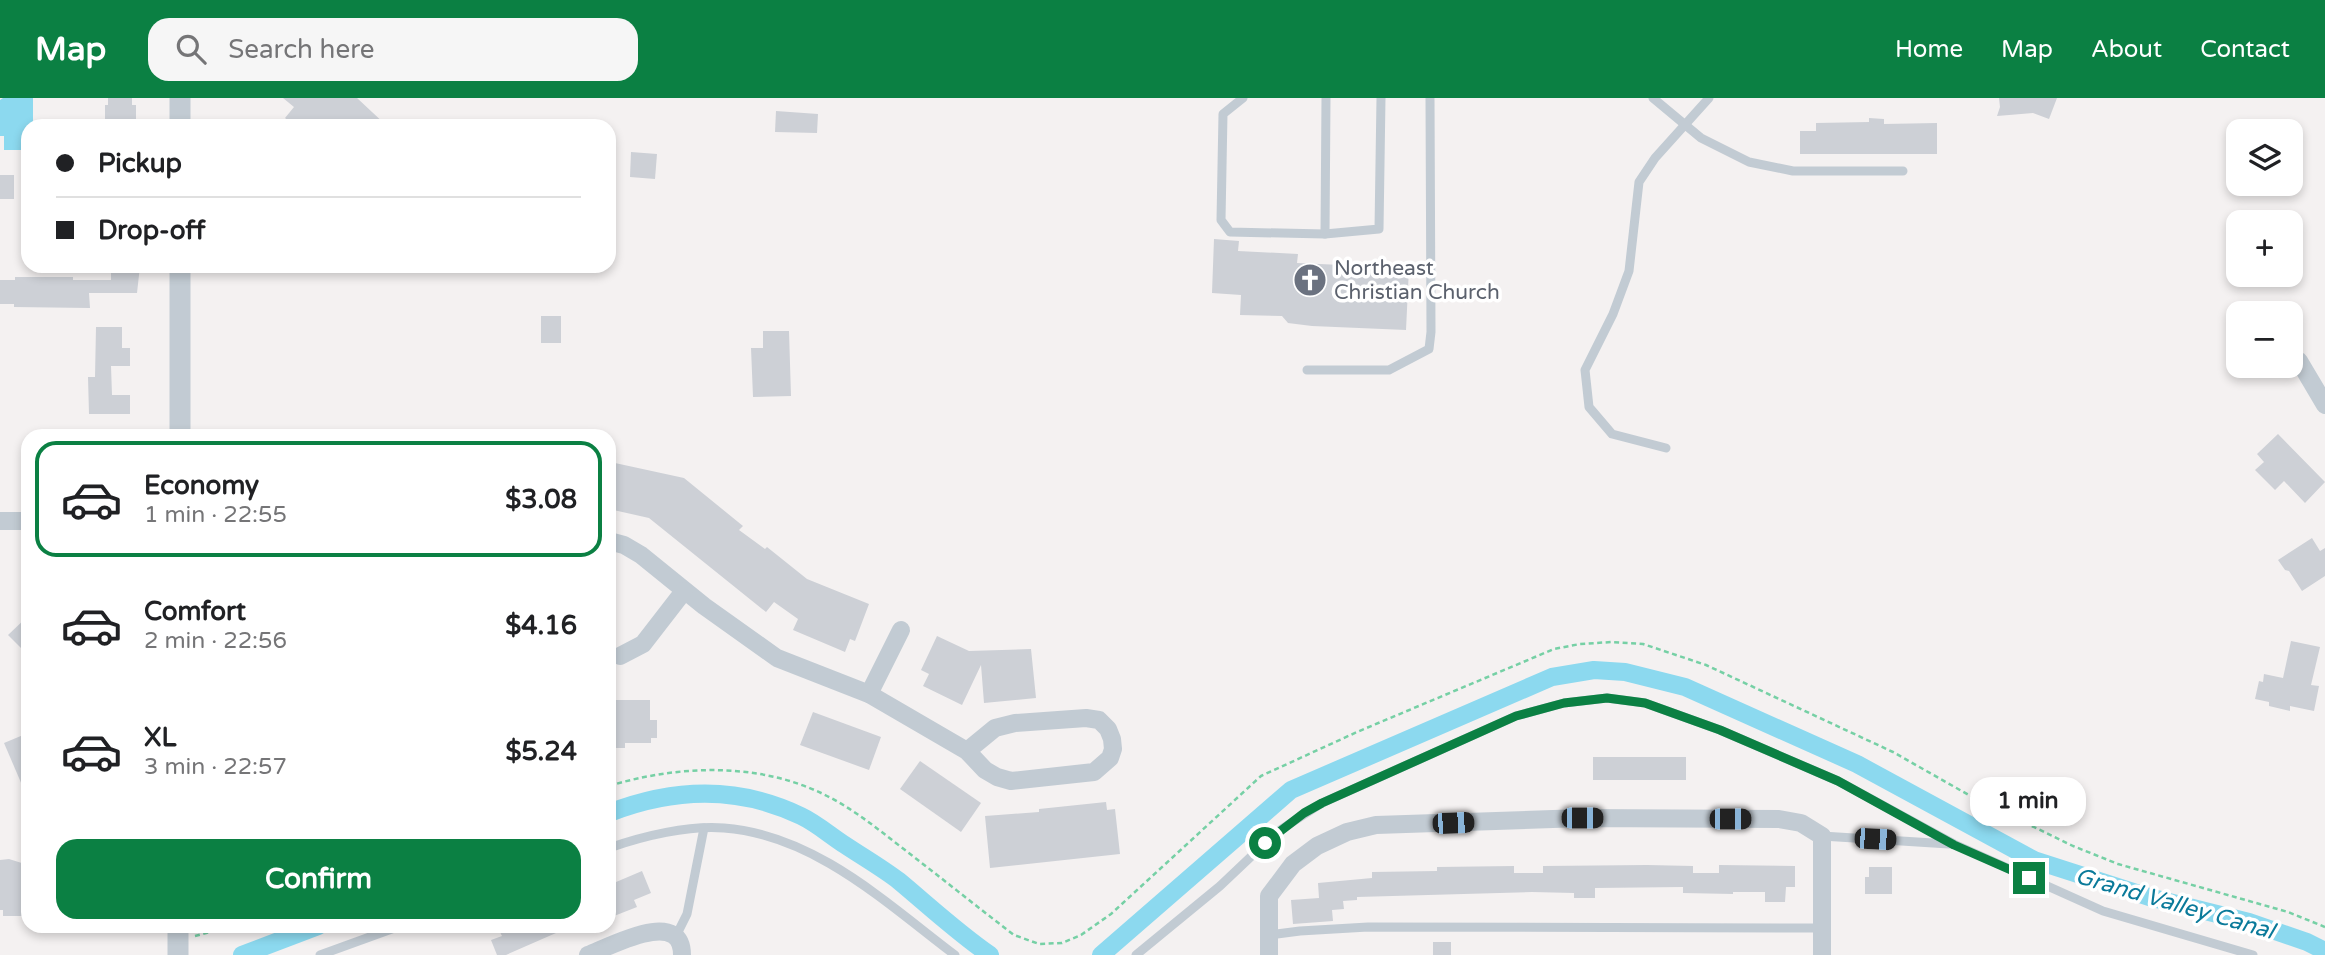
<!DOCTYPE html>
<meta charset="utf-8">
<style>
body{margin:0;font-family:"Varela Round",sans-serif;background:#f6f6f6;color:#202124;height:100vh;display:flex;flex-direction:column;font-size:26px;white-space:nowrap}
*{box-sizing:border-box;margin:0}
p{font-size:23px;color:#757577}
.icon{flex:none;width:38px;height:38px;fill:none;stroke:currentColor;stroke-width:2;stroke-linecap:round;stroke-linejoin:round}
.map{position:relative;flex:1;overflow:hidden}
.details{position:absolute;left:21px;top:331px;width:595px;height:504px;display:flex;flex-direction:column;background:#fff;border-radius:21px;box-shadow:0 4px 10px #0003}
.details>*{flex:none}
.top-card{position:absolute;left:21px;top:21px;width:595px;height:154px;border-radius:21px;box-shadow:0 4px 10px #0003;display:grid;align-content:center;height:154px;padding:0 35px;background:#fff}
.buttons{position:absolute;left:2226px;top:21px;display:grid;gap:14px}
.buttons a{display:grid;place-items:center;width:77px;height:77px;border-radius:14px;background:#fff;box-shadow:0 4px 10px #0003;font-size:35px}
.end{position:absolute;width:32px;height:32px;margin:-16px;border:9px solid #0b8043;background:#fff;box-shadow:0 0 0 4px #fff}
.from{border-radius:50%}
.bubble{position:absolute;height:49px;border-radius:21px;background:#fff;box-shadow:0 4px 10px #0003;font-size:23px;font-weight:700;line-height:49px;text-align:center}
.car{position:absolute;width:21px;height:42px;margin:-21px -10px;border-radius:9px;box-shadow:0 0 5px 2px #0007;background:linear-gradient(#222 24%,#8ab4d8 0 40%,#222 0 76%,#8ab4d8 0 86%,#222 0)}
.top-card b{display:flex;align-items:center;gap:24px;height:66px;font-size:26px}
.top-card b+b{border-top:2px solid #e0e0e0}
.top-card i{width:18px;height:18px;background:#202124}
ul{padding:12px 0 0;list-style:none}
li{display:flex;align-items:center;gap:21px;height:116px;margin:0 14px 10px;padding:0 21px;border:4px solid transparent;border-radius:21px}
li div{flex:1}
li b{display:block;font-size:26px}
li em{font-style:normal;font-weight:700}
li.selected{border-color:#0b8043}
li>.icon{width:63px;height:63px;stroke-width:1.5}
.primary-button{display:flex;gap:14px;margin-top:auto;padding:14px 35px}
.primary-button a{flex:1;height:80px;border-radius:21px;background:#0b8043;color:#fff;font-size:28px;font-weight:700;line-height:80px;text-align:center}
header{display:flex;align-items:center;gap:42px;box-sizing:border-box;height:98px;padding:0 35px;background:#0b8043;color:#fff}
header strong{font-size:33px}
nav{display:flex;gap:38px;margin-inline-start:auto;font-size:24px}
.search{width:490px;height:63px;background:#f6f6f6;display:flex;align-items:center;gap:18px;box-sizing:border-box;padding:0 24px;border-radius:21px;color:#757577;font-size:26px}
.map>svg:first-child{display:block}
.water{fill:#8cd9ef}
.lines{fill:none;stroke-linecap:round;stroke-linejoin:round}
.canal{stroke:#8cd9ef;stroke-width:18}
.building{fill:#cdd0d6}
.path{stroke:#76d0a5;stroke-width:2.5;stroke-dasharray:5 3.5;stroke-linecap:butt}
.service{stroke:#c2cbd3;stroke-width:9}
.minor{stroke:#c2cbd3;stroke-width:18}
.tertiary{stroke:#c2cbd3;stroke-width:21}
.route{stroke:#0b8043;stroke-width:9}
.labels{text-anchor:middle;stroke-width:7;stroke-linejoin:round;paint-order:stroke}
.worship-label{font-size:21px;fill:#5b616d;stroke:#fff;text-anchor:start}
.water-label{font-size:23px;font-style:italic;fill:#0a7a9a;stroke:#fff}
</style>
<header>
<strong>Map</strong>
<div class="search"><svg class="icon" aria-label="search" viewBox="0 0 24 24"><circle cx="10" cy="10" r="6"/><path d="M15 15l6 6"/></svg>Search here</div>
<nav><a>Home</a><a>Map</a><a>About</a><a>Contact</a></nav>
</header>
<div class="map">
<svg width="2325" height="857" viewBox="0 0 2325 857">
<rect width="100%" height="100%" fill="#f4f1f1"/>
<!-- water -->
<polygon class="water" points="3,0 33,0 33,28 28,28 28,52 4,52 4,38 0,38 0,2"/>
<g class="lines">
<!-- canal -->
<g class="canal">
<path d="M609 715C673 690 737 687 801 718 816 725 831 738 845 747 863 759 882 770 899 783 929 808 958 835 990 857"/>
<polyline points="242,857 318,828"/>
<polyline points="1101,857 1291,692 1552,579 1594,572 1625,574 1685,589 1857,666 2034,762 2149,799 2249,824 2307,844 2325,853"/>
</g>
</g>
<!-- building -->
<g class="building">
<polygon points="108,0 132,0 132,7 136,7 136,28 105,28 105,7 108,7"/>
<polygon points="283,0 357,0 387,28 295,28 285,20 294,9"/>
<polygon points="1999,0 2057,0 2049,21 2033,15 1997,18 2000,9"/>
<polygon points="776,13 818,16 817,35 775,34"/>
<polygon points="1869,20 1884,21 1884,26 1937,25 1937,56 1800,56 1800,33 1816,33 1816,25 1869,24"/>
<polygon points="631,54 657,56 655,81 630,79"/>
<rect x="0" y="77" width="14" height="24"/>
<polygon points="1214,141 1239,143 1238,153 1298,156 1297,165 1409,170 1406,232 1312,228 1288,225 1282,218 1240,217 1241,197 1212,195"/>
<polygon points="111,168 140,168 137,195 89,195 90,210 14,209 14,206 0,206 0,182 15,182 15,179 73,179 73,182 111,182"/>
<rect x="541" y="218" width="20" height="27"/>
<polygon points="96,229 122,229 122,250 130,250 130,268 111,268 112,297 130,297 130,316 89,316 88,279 95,279"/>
<polygon points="763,233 789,233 791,298 753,299 751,250 763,250"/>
<polygon points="2278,336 2325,384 2305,405 2284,383 2275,392 2255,372 2264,364 2257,356"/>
<polygon points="615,365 684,380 743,428 739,432 765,451 767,449 807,481 869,506 855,543 850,541 845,554 793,532 798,521 774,504 766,514 649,420 609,411 609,372 613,373"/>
<polygon points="2312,440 2320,453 2325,450 2325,478 2302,493 2289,473 2285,472 2278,462"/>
<polygon points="28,518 28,544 21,550 8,537"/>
<polygon points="937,538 969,553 1031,551 1036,600 984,605 981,567 962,607 923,588 929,576 921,572"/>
<polygon points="2291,543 2320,549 2311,587 2319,588 2314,613 2290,608 2290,613 2269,608 2269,604 2255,601 2259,583 2263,584 2264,576 2283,580"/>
<polygon points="609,602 650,602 650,622 657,622 657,640 651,640 651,645 625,645 625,650 609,650"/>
<polygon points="813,614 881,639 869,672 800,647"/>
<polygon points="28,635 28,701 4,645"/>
<rect x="1593" y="659" width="93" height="23"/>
<polygon points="920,663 981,705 961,734 900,691"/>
<polygon points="1106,704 1107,712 1115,711 1120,756 990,770 985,718 1039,714 1039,711"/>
<polygon points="9,761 28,767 28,818 3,818 3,812 0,812 0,762"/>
<polygon points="1719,767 1795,768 1795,789 1786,789 1785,804 1765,804 1765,794 1733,794 1733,796 1683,795 1683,789 1595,790 1595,800 1574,800 1574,795 1532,794 1357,799 1357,802 1343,803 1344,811 1332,812 1333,823 1293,826 1291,802 1319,800 1318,785 1372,780 1372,774 1437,773 1437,769 1514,768 1514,775 1543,775 1543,768 1647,767 1693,768 1693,775 1719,775"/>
<polygon points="1869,769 1892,769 1892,796 1865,796 1865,779 1869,779"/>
<polygon points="642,773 651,795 634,802 637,809 609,820 609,787"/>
<polygon points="497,828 513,828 515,832 525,828 572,828 506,857 497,857 491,842 502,838"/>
<rect x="1433" y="844" width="18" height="13"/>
</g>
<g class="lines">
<!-- path -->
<g class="path">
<path d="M609 688C681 666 764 664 831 700 857 714 878 731 901 749 939 778 976 808 1014 837L1039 846 1062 845 1081 837 1111 816 1261 678 1357 634 1554 551 1580 546 1612 544 1643 546 1706 567 1893 654 1974 700 2073 748 2118 766 2288 814 2325 829"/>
<polyline points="195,838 232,828"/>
</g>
<!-- service -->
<g class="service">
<polyline points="1243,0 1223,16 1221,122 1230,134 1325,136 1379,131 1381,0"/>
<polyline points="1653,0 1701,40 1749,64 1793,73 1903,73"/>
<polyline points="1325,136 1326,0"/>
<polyline points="1307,272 1389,272 1429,251 1431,234 1430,0"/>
<polyline points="1666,350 1612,336 1589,309 1585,272 1613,216 1629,173 1639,84 1655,60 1709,0"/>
<polyline points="1822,738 1949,746"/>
<path d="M609 750C643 738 689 727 724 730 815 737 886 805 955 857"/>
<polyline points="1269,837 1300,833 1368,829 1822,830"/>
<polyline points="676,838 687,816 704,730"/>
<polyline points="320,857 400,828"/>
<polyline points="1136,857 1220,788 1277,734 1322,705 1516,618 1564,605 1607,600 1645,605 1720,632 1838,683 1954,746 2103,813 2253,857"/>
</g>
<!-- minor -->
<g class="minor">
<polyline points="2299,263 2325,307"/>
<polyline points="0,423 28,423"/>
<polyline points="609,443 624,447 641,457 704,508 777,560 869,596 967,653 985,672 997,679 1011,683 1094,674 1110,660 1113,651 1112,641 1108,631 1099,622 1086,620 1015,625 995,630 967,653"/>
<polyline points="620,558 643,546 684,493"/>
<polyline points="869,596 901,532"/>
<path d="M588 857C611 848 682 809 682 857"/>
<polyline points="1269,857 1269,798 1293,766 1317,748 1347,734 1376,727 1582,720 1779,721 1801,725 1822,738 1822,857"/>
</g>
<!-- tertiary -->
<g class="tertiary">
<polyline points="180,0 180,28"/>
<polyline points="180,168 180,338"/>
<polyline points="178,857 178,828"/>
</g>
</g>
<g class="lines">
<!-- route -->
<polyline class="route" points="1265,745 1304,715 1322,705 1516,618 1564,605 1607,600 1645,605 1720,632 1838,683 1954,747 2029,780"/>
</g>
<!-- icons -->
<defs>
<symbol id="church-disc" viewBox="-11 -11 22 22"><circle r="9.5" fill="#6b7280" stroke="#fff"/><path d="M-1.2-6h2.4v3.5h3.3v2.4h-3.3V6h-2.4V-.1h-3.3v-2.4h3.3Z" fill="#fff"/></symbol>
</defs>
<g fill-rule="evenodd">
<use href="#church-disc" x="1291" y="163" width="38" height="38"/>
</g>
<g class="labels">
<!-- worship labels -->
<g class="worship-label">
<text x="1334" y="177">Northeast<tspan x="1334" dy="24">Christian Church</tspan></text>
</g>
<!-- water labels -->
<g class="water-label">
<text transform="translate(2175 805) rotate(16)" y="8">Grand Valley Canal</text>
</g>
</g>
</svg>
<div class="buttons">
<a><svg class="icon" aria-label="layers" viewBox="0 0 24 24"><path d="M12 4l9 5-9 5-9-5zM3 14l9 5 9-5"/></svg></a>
<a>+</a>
<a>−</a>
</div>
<i class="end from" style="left:1265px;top:745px"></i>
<i class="end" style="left:2029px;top:780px"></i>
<div class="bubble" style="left:1970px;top:679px;width:116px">1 min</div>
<i class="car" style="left:1582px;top:720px;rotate:90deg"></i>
<i class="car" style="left:1730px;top:721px;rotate:90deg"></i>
<i class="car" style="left:1453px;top:725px;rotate:88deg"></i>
<i class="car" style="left:1875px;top:741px;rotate:93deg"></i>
<div class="top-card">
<b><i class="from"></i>Pickup</b>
<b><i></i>Drop-off</b>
</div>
<section class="details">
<ul>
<li class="selected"><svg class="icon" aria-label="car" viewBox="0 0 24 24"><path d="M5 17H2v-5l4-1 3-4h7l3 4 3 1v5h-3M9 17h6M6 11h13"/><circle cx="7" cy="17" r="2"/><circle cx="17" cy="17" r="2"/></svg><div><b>Economy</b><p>1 min · 22:55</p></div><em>$3.08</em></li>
<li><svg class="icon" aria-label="car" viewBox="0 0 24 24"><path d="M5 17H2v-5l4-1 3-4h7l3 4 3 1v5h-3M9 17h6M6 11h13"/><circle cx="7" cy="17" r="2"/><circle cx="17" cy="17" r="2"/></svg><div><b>Comfort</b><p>2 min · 22:56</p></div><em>$4.16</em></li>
<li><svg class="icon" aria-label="car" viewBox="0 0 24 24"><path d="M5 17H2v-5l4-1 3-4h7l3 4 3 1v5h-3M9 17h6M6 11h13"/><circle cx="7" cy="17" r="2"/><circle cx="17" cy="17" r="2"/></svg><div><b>XL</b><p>3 min · 22:57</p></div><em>$5.24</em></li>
</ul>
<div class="primary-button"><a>Confirm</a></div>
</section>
</div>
